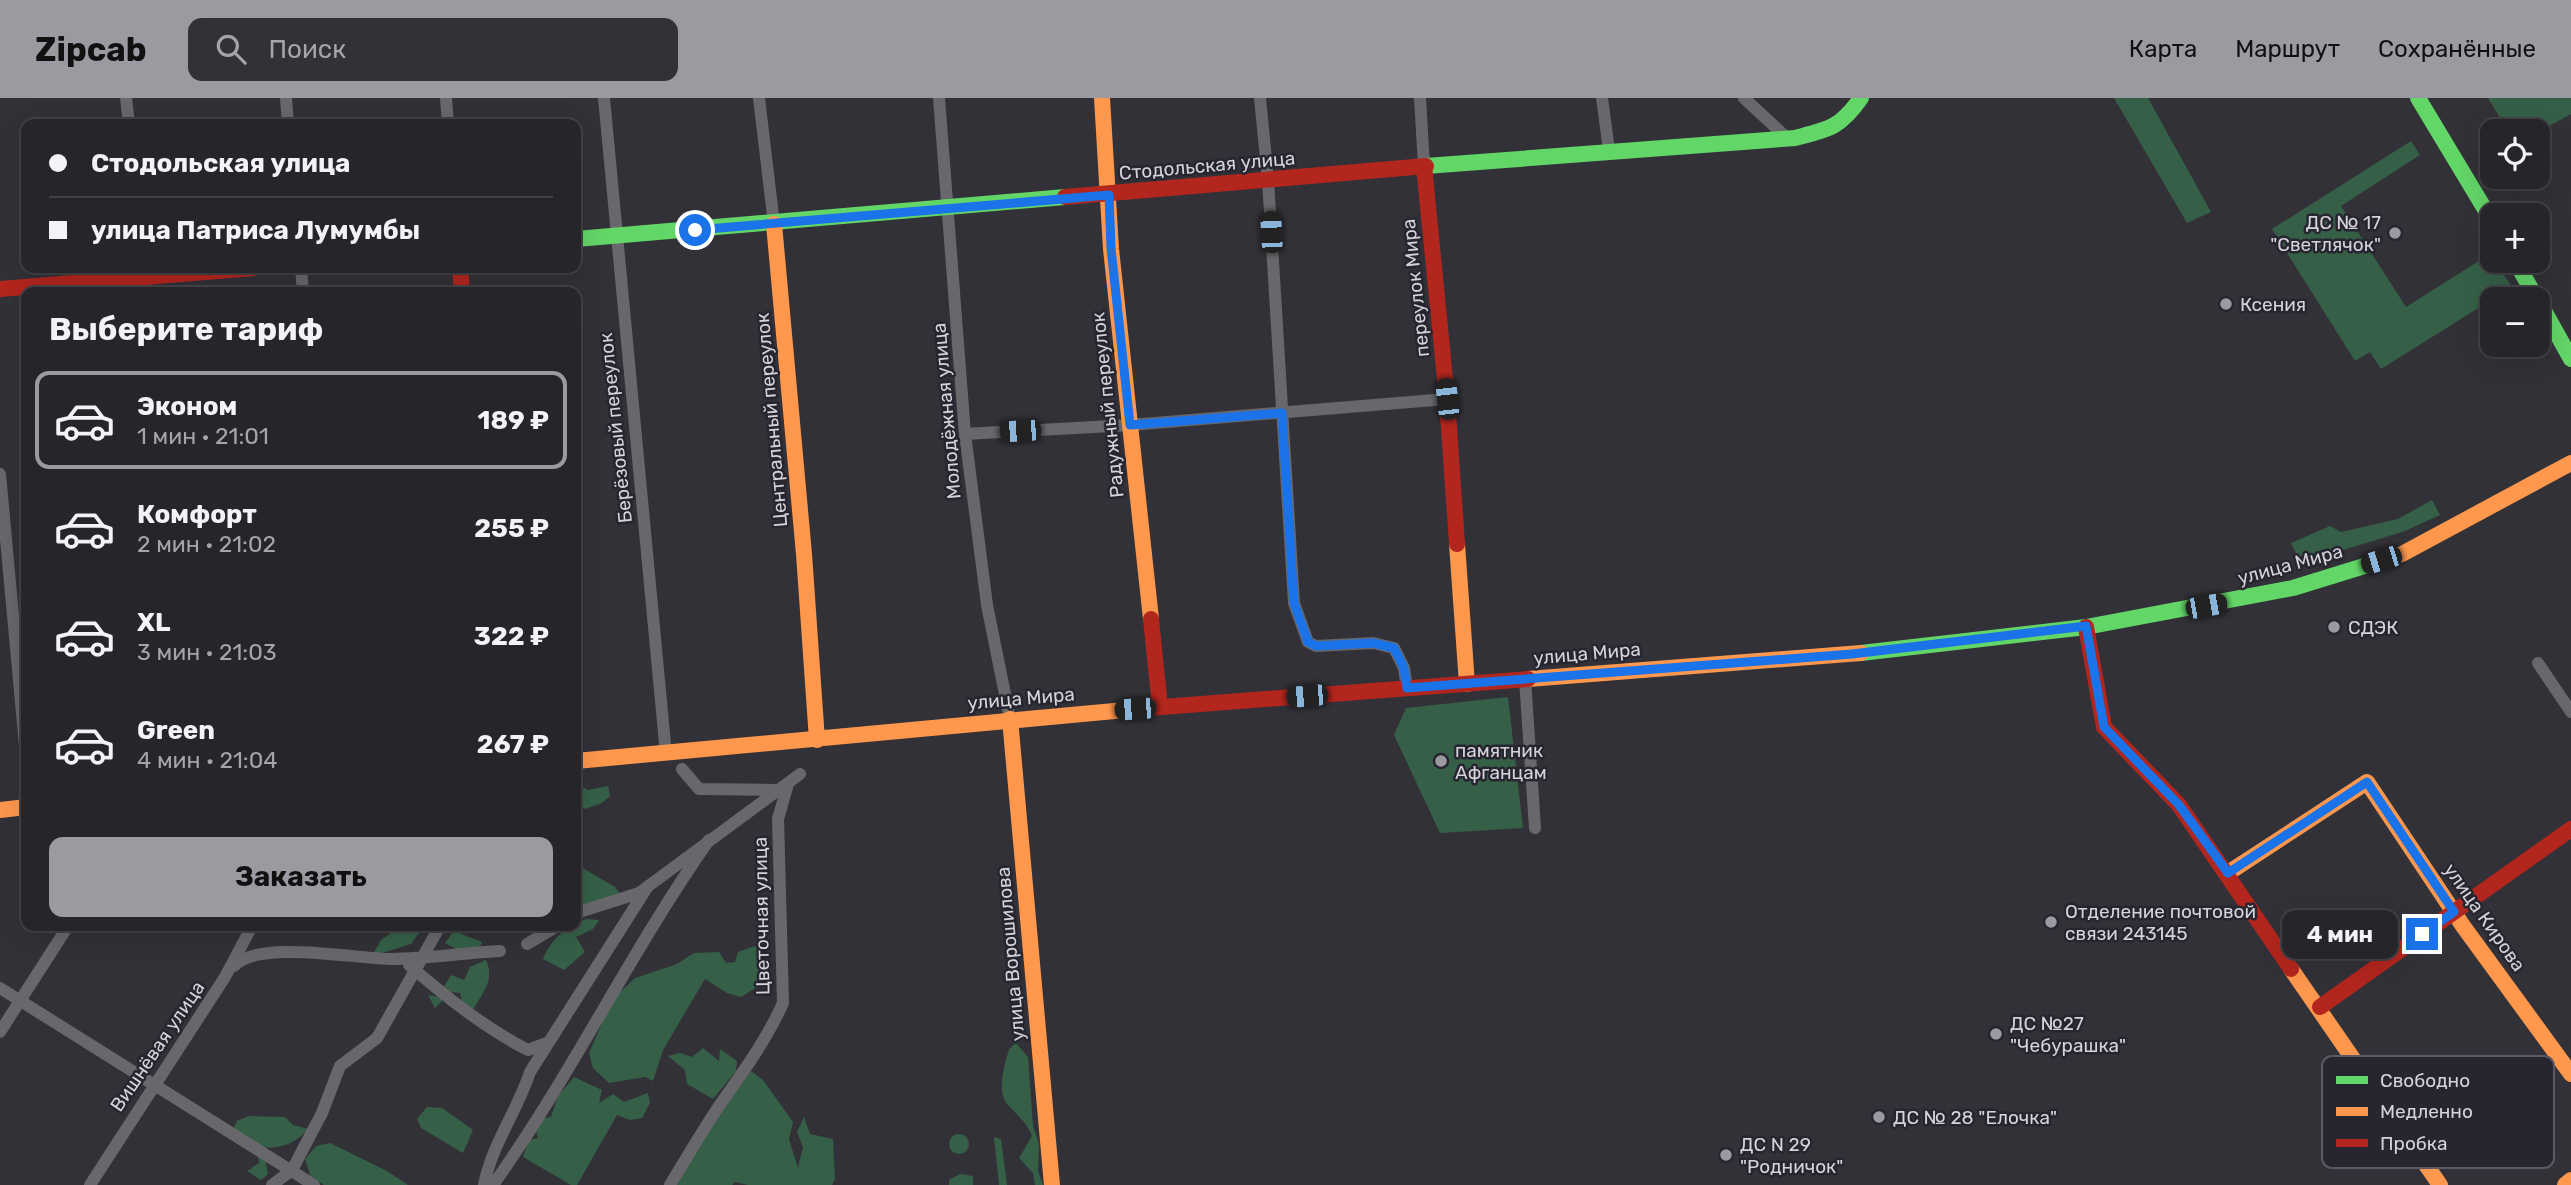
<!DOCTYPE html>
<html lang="ru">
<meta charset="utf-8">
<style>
body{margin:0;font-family:Rubik,sans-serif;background:#323135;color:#f1f3f6;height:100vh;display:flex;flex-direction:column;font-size:26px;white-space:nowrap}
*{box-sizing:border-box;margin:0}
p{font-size:23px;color:#a4a5a8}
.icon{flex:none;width:38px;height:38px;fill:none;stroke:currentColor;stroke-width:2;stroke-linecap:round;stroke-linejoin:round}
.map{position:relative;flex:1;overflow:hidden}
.details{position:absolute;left:21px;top:189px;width:560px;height:644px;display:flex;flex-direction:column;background:#262529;border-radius:14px;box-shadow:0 7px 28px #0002,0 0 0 2px #424246}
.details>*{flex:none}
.guide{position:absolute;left:21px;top:21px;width:560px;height:154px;border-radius:14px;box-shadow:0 7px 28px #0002,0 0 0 2px #424246;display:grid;align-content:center;height:154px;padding:0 28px;background:#262529}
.tools{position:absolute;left:2480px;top:21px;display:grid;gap:14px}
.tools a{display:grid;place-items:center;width:70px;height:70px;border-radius:14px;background:#262529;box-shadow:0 7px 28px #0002,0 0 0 2px #424246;font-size:35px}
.end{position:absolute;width:32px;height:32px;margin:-16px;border:9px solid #1a73e8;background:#fff;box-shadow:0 0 0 4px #fff}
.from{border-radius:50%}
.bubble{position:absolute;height:49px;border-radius:14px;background:#262529;box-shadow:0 7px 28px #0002,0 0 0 2px #424246;font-size:23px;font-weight:700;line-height:49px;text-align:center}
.car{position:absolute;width:21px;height:42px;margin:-21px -10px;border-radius:9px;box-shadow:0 0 5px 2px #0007;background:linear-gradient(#222 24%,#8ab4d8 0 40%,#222 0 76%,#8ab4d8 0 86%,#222 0)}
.guide b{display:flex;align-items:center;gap:24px;height:66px;font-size:26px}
.guide b+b{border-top:2px solid #424246}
.guide i{width:18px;height:18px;background:#f1f3f6}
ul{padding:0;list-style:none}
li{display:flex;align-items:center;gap:21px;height:98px;margin:0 14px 10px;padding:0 14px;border:4px solid transparent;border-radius:14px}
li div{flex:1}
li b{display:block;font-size:26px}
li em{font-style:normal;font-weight:700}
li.on{border-color:#9b9aa1}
li>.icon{width:63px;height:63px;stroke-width:1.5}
h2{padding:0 28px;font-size:32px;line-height:84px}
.button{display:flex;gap:14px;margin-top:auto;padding:14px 28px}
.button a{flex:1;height:80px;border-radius:14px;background:#9b9aa1;color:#111;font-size:28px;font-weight:700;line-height:80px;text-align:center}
header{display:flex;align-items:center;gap:42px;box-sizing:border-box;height:98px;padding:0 35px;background:#9b9aa1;color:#111}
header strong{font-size:33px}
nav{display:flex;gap:38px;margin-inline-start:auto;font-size:24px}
.search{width:490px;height:63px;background:#323135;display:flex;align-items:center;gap:18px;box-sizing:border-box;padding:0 24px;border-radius:14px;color:#a4a5a8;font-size:26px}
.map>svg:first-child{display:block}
.green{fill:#356047}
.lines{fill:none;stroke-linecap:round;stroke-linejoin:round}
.street{stroke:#68676c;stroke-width:12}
.fast{stroke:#63d668;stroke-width:16}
.slow{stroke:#ff974d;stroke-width:16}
.jam{stroke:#b3261e;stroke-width:16}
.route{stroke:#1a73e8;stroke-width:9}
.poi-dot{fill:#9b9aa1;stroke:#272530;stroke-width:2.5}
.labels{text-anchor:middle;stroke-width:5;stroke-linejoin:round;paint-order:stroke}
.street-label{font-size:19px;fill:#d4d3da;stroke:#272530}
.poi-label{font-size:19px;fill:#d4d3da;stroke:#272530;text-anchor:start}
.key{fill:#272530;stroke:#5b5963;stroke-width:2}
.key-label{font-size:19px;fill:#d4d3da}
</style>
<header>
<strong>Zipcab</strong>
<div class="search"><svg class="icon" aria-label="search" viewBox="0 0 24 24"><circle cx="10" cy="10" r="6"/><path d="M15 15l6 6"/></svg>Поиск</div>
<nav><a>Карта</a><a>Маршрут</a><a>Сохранённые</a></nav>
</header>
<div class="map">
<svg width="2571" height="1087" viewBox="0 0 2571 1087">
<rect width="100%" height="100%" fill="#323137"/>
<!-- green -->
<g class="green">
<polygon points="2114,0 2148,0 2211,114 2187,125"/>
<polygon points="2488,0 2571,0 2571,16 2538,34 2508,33"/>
<polygon points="2411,43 2420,57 2341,108 2406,209 2490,156 2512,189 2381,271 2370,254 2355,263 2272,131"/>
<polygon points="2432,402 2440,417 2405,433 2301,465 2291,445 2330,428 2341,434 2398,421"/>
<polygon points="1508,599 1523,730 1440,735 1394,637 1406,610"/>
<polygon points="576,686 588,692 608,688 610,698 602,705 585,711 576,706"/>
<polygon points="576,766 615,789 621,797 576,810"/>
<path d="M586 821 599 822 593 831 576 839 585 854 564 872 543 861C552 839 566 830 586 821Z"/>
<polygon points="386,828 416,828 419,835 411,846 372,858 381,842 398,830"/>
<polygon points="454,833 482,844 480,849 458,852 445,845"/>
<polygon points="755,848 766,865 760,887 741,899 727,895 705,881 663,952 653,983 645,979 609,985 593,970 589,955 612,902 635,880 677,866 694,855 719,854 726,865 735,864 738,854"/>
<path d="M486 862C496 884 480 897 470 917L463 909 460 895 451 894 435 910 428 897 438 899 451 877 464 882 470 869Z"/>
<path d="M1016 945 1028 959 1033 1028 1039 1046 1038 1073 1043 1087H1035L1033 1075 1019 1060 1032 1038C1028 1026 1018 1018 1009 1008 995 994 1005 967 1009 951Z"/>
<polygon points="703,950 719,963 720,951 737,963 736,973 713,1001 687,986 685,972 668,958 680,955 692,959"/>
<polygon points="751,973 763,982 793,1024 789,1041 798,1070 803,1049 797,1034 804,1019 810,1036 833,1041 835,1081 832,1087 748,1087 735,1084 732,1087 677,1087 705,1037"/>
<polygon points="574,979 602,992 599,1005 613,996 624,1004 648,995 650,1005 642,1020 630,1022 617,1017 577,1087 571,1087 523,1059 529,1042 538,1040 535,1028 544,1020 551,1019 558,998"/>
<polygon points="427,1009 442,1010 473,1032 463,1055 421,1030 417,1021"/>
<path d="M249 1018 285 1019 293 1027 308 1031C298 1044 279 1052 263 1049L268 1076 261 1082 247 1073 259 1065 257 1052 232 1034 237 1023Z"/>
<circle cx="959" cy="1046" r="10"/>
<polygon points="994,1039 1001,1041 1007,1087 999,1087"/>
<polygon points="330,1045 387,1073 408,1087 324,1087 310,1077 305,1061 316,1048"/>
<polygon points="960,1076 973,1078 973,1087 949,1087 949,1082"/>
</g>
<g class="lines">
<!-- street -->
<g class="street">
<polyline points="126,0 129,26"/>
<polyline points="286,0 288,26"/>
<polyline points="446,0 448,26"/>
<polyline points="604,0 666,656"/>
<polyline points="759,0 774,126"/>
<polyline points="939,0 965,336 987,507 1010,621"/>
<polyline points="1260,0 1268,82 1294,505 1308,544 1316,548 1373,545 1394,550 1404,570 1407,590"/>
<polyline points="1420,0 1424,68"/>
<polyline points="1602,0 1609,52"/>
<polyline points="1744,0 1787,40"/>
<polyline points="143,170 145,194"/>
<polyline points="301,170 303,194"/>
<polyline points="965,336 1130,327 1447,301"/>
<polyline points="0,376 26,659"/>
<polyline points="2538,565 2571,614"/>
<polyline points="1525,581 1535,730"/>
<polyline points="682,671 699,691 779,692"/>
<polyline points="576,815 639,795 800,676"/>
<polyline points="527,846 557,828"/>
<path d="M409 867C446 899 485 930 528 952L547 945"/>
<path d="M234 868C259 841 356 861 392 861 428 860 464 855 500 853"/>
<polyline points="0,890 314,1087"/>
<polyline points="0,934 68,828"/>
<polyline points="90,1087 225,879 252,828"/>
<polyline points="272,1087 292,1072 322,1015 340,968 377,940 440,828"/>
<path d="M484 1087C492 1046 517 1014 530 974L648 788"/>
<path d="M493 1087C572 976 631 853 709 742"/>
<path d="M670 1087C686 1061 702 1033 719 1008 743 974 766 943 783 905L778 721 788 686"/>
</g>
<!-- fast -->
<g class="fast">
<polyline points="2418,0 2492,123"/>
<path d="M1426 68 1795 40C1829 31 1840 30 1861 0"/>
<polyline points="576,141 1065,99"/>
<polyline points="2515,163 2537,201"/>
<polyline points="2538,202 2571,261"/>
<polyline points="1861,555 2086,529 2293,490 2374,465"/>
</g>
<!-- slow -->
<g class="slow">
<polyline points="1102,0 1111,151 1151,521"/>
<polyline points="774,126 804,456 817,642"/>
<polyline points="1457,446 1467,586"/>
<polyline points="2374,465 2402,456 2571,365"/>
<polyline points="1528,581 1861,555"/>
<polyline points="1010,621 1052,1087"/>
<polyline points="576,663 1136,611"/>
<polyline points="0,712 26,709"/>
<polyline points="2228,775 2367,684 2463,828 2571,976"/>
<polyline points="2291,871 2440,1087"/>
<polyline points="2565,1087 2571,1082"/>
</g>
<!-- jam -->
<g class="jam">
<polyline points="1424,68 1447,301 1457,446"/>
<polyline points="1065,99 1426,68"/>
<polyline points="460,170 462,194"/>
<polyline points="0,191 254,170"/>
<polyline points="1151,521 1160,609"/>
<polyline points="2086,529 2104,629 2179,707 2291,871"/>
<polyline points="1136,611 1528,581"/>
<polyline points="2320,909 2571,731"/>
</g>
</g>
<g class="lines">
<!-- route -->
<polyline class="route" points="695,132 1109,97 1111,150 1130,327 1282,315 1294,505 1308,544 1316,548 1373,545 1394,550 1404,570 1407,590 1852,556 2086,528 2104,629 2179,707 2228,775 2367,684 2454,814 2422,836"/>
</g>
<!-- markers -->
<g class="poi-dot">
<circle cx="2395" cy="135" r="7"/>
<circle cx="2226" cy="206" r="7"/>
<circle cx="2334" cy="529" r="7"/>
<circle cx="1441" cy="663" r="7"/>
<circle cx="2051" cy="824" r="7"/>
<circle cx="1996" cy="936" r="7"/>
<circle cx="1879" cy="1019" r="7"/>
<circle cx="1726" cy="1057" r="7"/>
</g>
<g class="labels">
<!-- street labels -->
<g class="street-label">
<text transform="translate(1207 67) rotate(-5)" y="7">Стодольская улица</text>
<text transform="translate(1415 190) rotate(-96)" y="7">переулок Мира</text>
<text transform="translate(1107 307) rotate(-96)" y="7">Радужный переулок</text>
<text transform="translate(946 313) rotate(-95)" y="7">Молодёжная улица</text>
<text transform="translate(771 322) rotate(-95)" y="7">Центральный переулок</text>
<text transform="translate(615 330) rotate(-96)" y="7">Берёзовый переулок</text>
<text transform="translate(2290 466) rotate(-15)" y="7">улица Мира</text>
<text transform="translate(1587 555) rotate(-5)" y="7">улица Мира</text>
<text transform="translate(1021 600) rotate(-5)" y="7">улица Мира</text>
<text transform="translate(761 818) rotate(-91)" y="7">Цветочная улица</text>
<text transform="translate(2485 819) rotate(55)" y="7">улица Кирова</text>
<text transform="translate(1010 856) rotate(-95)" y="7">улица Ворошилова</text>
<text transform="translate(157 948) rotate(-56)" y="7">Вишнёвая улица</text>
</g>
<!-- poi labels -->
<g class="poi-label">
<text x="2381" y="131" text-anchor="end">ДС № 17<tspan x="2381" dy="22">"Светлячок"</tspan></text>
<text x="2240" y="213">Ксения</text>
<text x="2348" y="536">СДЭК</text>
<text x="1455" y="659">памятник<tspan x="1455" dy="22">Афганцам</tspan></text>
<text x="2065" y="820">Отделение почтовой<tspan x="2065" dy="22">связи 243145</tspan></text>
<text x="2010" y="932">ДС №27<tspan x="2010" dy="22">"Чебурашка"</tspan></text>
<text x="1893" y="1026">ДС № 28 "Елочка"</text>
<text x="1740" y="1053">ДС N 29<tspan x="1740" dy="22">"Родничок"</tspan></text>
</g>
</g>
<!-- legend -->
<rect x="2322" y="958" width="232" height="112" rx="10" class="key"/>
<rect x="2336" y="978" width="32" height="8" fill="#63d668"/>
<rect x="2336" y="1009" width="32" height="9" fill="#ff974d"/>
<rect x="2336" y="1041" width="32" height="8" fill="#b3261e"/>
<g class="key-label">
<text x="2380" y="989">Свободно</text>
<text x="2380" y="1020">Медленно</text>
<text x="2380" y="1052">Пробка</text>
</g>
</svg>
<div class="tools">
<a><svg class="icon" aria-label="locate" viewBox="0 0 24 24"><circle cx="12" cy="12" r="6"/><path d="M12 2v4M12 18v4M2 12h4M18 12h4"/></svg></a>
<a>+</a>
<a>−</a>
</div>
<i class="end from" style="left:695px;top:132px"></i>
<i class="end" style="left:2422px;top:836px"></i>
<div class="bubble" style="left:2282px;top:812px;width:116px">4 мин</div>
<i class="car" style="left:1271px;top:134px;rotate:357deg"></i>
<i class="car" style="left:1447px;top:301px;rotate:354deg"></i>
<i class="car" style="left:1020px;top:333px;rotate:267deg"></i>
<i class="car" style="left:2381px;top:462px;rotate:253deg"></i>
<i class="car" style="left:2206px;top:508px;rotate:80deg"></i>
<i class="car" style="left:1307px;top:598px;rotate:265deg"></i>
<i class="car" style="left:1135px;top:611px;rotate:266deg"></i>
<div class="guide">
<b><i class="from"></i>Стодольская улица</b>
<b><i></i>улица Патриса Лумумбы</b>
</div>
<section class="details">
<h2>Выберите тариф</h2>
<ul>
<li class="on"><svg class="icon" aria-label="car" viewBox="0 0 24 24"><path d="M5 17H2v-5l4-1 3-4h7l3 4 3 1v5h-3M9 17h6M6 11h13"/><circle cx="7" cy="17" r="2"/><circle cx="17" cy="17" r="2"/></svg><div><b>Эконом</b><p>1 мин · 21:01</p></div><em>189 ₽</em></li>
<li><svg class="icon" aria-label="car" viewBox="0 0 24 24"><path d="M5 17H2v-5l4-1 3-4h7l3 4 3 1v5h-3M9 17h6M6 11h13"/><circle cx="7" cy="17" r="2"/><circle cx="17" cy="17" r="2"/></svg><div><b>Комфорт</b><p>2 мин · 21:02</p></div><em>255 ₽</em></li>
<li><svg class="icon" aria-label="car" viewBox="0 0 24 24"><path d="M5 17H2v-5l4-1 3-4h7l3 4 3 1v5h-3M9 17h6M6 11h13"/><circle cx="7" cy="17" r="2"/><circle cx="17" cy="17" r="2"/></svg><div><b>XL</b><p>3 мин · 21:03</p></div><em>322 ₽</em></li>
<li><svg class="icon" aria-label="car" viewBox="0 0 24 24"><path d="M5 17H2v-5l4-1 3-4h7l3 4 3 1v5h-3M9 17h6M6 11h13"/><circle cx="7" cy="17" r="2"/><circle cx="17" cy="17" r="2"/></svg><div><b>Green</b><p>4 мин · 21:04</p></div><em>267 ₽</em></li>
</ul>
<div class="button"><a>Заказать</a></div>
</section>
</div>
